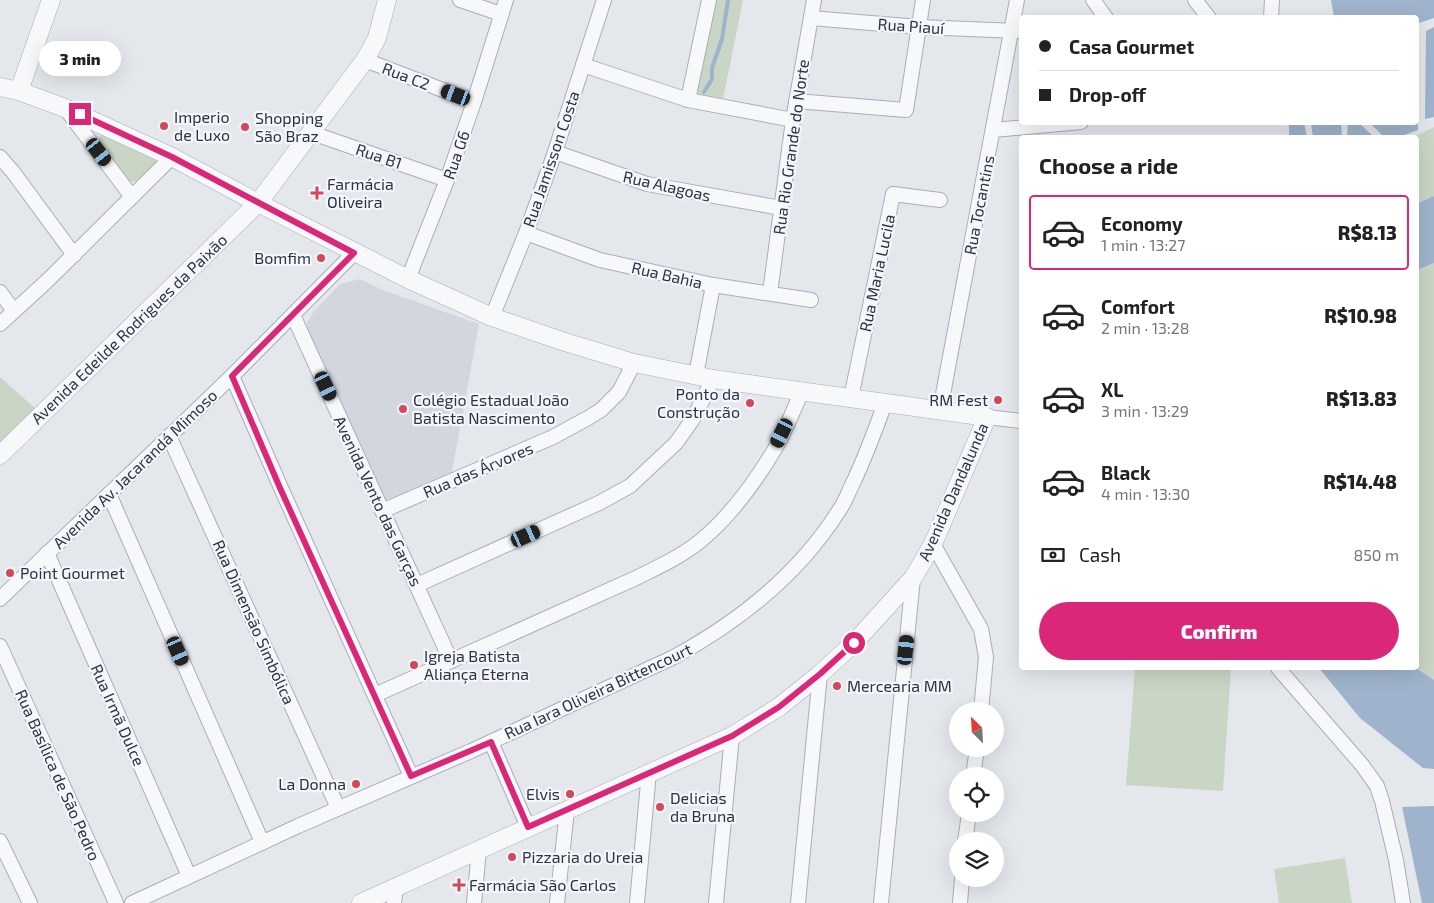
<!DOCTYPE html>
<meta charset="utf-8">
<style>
body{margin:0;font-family:"Exo 2",sans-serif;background:#f2f2f2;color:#222;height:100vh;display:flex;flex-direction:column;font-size:19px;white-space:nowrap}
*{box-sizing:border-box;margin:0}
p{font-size:16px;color:#767676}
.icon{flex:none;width:28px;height:28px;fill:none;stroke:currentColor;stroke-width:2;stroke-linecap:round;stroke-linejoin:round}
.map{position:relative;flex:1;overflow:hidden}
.drawer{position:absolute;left:1019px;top:135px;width:400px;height:535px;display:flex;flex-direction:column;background:#fff;border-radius:5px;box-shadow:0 5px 20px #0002}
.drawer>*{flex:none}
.top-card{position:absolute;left:1019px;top:15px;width:400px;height:110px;border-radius:5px;box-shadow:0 5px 20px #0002;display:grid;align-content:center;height:110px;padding:0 20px;background:#fff}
.needle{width:32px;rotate:336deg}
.buttons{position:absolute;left:949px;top:702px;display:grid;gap:10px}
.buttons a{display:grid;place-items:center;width:55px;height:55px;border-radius:50%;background:#fff;box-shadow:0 5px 20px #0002;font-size:25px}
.end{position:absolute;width:22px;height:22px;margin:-11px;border:6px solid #db2777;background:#fff;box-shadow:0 0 0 2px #fff}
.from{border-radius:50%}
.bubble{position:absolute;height:35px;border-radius:18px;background:#fff;box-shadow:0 5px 20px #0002;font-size:16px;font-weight:800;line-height:35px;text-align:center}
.car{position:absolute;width:15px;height:30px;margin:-15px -8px;border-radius:6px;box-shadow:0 0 4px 1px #0007;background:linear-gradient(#222 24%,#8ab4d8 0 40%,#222 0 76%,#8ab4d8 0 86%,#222 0)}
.top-card b{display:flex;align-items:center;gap:18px;height:48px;font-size:19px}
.top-card b+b{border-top:1px solid #e0e0e0}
.top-card i{width:12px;height:12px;background:#222}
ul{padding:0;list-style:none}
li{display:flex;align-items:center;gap:15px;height:75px;margin:0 10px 8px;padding:0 10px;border:2px solid transparent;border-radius:5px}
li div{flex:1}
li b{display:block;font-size:19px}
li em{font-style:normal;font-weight:800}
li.on{border-color:#db2777}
li>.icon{width:45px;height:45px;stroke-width:1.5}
h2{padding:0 20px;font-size:22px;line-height:60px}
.pay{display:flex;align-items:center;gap:12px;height:55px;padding:0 20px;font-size:19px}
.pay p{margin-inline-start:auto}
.action{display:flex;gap:10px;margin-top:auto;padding:10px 20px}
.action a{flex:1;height:58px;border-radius:30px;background:#db2777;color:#fff;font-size:20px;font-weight:800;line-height:58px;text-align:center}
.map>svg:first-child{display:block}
.built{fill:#d2d6de}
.green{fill:#c9d6c5}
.water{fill:#9fb4cc}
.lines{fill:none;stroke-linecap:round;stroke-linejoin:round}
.stream{stroke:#9fb4cc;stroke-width:4}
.minor-casing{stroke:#a9aeb7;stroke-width:16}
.tertiary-casing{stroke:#a9aeb7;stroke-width:19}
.minor{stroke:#f7f8fa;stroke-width:14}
.tertiary{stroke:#f7f8fa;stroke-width:18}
.route{stroke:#db2777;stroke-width:6}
.poi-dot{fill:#d1495b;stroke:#f4f6f9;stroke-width:2}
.labels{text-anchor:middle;stroke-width:4.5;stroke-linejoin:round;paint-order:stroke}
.street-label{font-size:16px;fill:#2b3445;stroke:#f4f6f9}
.poi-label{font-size:16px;fill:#2b3445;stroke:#f4f6f9;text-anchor:start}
</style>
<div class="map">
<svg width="1434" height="903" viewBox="0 0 1434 903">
<rect width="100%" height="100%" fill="#e4e7ec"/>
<!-- built -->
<polygon class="built" points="360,279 383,290 479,324 451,477 386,500 310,341 307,323 314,311 340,284"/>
<!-- green -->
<g class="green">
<polygon points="715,0 743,0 722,104 694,97"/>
<polygon points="1434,127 1434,196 1416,204 1416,138 1411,138"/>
<polygon points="103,133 158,161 137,181 129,182 97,141"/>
<polygon points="1434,263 1434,680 1416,668 1416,272"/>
<polygon points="0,377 37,410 0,446"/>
<polygon points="1135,668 1231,668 1223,791 1126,785"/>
<polygon points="1345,858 1352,903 1279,903 1274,869"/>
</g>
<!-- water -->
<g class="water">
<polygon points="1331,0 1434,0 1434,18 1416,24 1416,18 1334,17"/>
<polygon points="1434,27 1434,117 1425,119 1426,31"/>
<polygon points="1416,77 1418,130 1399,137 1384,137 1370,123 1416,122"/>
<polygon points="1348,122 1359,123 1374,137 1347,137"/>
<polygon points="1289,123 1304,123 1307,137 1289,137"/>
<polygon points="1311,123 1341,123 1342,137 1313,137"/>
<polygon points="1434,196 1434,263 1416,271 1416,204"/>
<polygon points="1319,668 1416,668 1434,680 1434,769 1423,768 1360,718"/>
<polygon points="1434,806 1434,903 1422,903 1402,807"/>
</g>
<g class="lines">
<!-- stream -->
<polyline class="stream" points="704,92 712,79 712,68 722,39 728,0"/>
<defs>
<g id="minor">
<polyline points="460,0 501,14"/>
<polyline points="1093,0 1106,18"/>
<polyline points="1195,0 1209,18"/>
<polyline points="811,18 919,27 1021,31"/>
<polyline points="1271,18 1272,0"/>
<polyline points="365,60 474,102"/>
<polyline points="583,65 688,100 793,120"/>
<polyline points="688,100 709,0"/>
<polyline points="796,101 906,110 923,0"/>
<polyline points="65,108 132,197"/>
<polyline points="994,130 1081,122"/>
<polyline points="312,133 447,180"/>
<polyline points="555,152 647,184 781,208"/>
<polyline points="0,157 13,172 74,255"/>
<polyline points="526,233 600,260 713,285 811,300"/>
<polyline points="408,279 447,180 474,102 506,0"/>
<polyline points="0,292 14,311"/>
<polyline points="770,293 793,120 814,0"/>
<polyline points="293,315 451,661"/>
<polyline points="492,317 526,233 555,152 604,0"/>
<polyline points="0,324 47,281 172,157"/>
<polyline points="696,375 713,285"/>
<polyline points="232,376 281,488 411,776"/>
<polyline points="851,398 893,194 940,200"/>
<polyline points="940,410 1017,0"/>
<polyline points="987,417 1021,421"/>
<polyline points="169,436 338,808"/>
<polyline points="109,494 262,842"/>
<polyline points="382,511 553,437 588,418 601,410 619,392 634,363"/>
<polyline points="933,544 981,629 986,657 981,711"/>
<polyline points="47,553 189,876"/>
<polyline points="417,585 599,503 630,486 676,443 693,419 713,379"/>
<polyline points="0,599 232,376 354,253"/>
<polyline points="0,646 116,903"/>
<polyline points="1278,668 1362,765 1377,786 1382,801 1396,860 1403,903"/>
<path d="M375 695 636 578C658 567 680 557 699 542 730 517 756 481 776 447 786 430 793 410 802 392"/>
<polyline points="491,742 528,827"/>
<polyline points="973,776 977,749"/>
<polyline points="0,841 30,903"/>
<polyline points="965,841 969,814"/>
<path d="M132 903 298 826 471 751 674 657C740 621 800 573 840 509 845 502 848 493 852 485 865 458 875 431 885 403"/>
<polyline points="394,903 396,888"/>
<polyline points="474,903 479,850"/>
<polyline points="557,903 567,810"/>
<polyline points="637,903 649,772"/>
<polyline points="716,903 732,736"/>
<polyline points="798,903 820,674"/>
<polyline points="881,903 913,578"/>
<polyline points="960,903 962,879"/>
</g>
<g id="tertiary">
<polyline points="0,87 19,91 65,108 172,157 258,203 408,279 492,317 565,342 634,363 713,379 987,417 933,544 913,578 854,643 820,674 779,707 732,736 361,903"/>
<polyline points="19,91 51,0"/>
<polyline points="0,455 258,203 365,60 377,38 387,0"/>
</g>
</defs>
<!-- minor casing -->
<use href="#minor" class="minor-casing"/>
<!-- tertiary casing -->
<use href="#tertiary" class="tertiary-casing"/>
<!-- minor -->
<use href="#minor" class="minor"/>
<!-- tertiary -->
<use href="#tertiary" class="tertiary"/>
</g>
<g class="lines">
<!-- route -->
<polyline class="route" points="80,114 172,157 354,253 232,376 280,488 411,776 491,742 528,827 732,736 779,707 820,674 854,643"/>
</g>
<!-- markers -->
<g class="poi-dot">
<circle cx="164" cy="126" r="5"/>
<circle cx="245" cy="127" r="5"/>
<path d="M314.5 185.5h5v5h5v5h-5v5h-5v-5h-5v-5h5z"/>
<circle cx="321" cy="258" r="5"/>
<circle cx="998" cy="400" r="5"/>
<circle cx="750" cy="403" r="5"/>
<circle cx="403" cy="409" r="5"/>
<circle cx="10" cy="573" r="5"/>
<circle cx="414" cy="665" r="5"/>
<circle cx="837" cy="686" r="5"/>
<circle cx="356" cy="784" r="5"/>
<circle cx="570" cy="794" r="5"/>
<circle cx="660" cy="807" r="5"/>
<circle cx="512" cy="857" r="5"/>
<path d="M456.5 877.5h5v5h5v5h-5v5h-5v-5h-5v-5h5z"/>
</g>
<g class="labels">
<!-- street labels -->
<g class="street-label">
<text transform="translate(911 26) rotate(4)" y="6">Rua Piauí</text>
<text transform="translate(406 76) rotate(21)" y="6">Rua C2</text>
<text transform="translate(791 147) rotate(-82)" y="6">Rua Rio Grande do Norte</text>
<text transform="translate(456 155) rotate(-71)" y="6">Rua G6</text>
<text transform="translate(379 156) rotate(19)" y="6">Rua B1</text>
<text transform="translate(551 159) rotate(-71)" y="6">Rua Jamisson Costa</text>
<text transform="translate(667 186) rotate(13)" y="6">Rua Alagoas</text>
<text transform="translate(979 205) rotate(-79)" y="6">Rua Tocantins</text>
<text transform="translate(877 273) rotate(-78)" y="6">Rua Maria Lucila</text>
<text transform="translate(667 275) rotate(13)" y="6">Rua Bahia</text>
<text transform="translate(129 329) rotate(-44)" y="6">Avenida Edeilde Rodrigues da Paixão</text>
<text transform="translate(135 469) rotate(-44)" y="6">Avenida Av. Jacarandá Mimoso</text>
<text transform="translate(478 470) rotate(-23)" y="6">Rua das Árvores</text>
<text transform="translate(953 492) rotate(-66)" y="6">Avenida Dandalunda</text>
<text transform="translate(378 501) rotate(65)" y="6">Avenida Vento das Garças</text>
<text transform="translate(254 622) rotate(66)" y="6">Rua Dimensão Simbólica</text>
<text transform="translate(598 691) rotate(-25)" y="6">Rua Iara Oliveira Bittencourt</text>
<text transform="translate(118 715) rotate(66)" y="6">Rua Irmã Dulce</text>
<text transform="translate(58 775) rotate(66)" y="6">Rua Basílica de São Pedro</text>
</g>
<!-- poi labels -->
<g class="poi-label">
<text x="174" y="123">Imperio<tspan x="174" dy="18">de Luxo</tspan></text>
<text x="255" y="124">Shopping<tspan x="255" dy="18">São Braz</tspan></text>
<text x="327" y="190">Farmácia<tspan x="327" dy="18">Oliveira</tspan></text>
<text x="311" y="264" text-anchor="end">Bomfim</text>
<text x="740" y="400" text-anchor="end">Ponto da<tspan x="740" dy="18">Construção</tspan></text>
<text x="413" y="406">Colégio Estadual João<tspan x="413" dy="18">Batista Nascimento</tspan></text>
<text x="988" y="406" text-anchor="end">RM Fest</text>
<text x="20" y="579">Point Gourmet</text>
<text x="424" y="662">Igreja Batista<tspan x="424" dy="18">Aliança Eterna</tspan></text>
<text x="847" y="692">Mercearia MM</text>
<text x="346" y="790" text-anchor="end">La Donna</text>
<text x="560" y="800" text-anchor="end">Elvis</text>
<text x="670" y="804">Delicias<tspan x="670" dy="18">da Bruna</tspan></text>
<text x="522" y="863">Pizzaria do Ureia</text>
<text x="469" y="891">Farmácia São Carlos</text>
</g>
</g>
</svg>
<div class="buttons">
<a><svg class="needle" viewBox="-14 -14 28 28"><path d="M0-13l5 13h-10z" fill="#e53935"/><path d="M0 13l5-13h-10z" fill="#767676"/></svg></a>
<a><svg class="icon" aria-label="locate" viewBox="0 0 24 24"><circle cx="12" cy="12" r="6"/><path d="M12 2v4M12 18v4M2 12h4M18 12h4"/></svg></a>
<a><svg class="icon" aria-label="layers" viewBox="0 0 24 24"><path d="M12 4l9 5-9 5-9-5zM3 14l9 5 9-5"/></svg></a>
</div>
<i class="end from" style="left:854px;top:643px"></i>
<i class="end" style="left:80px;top:114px"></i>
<div class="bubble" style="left:39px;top:41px;width:82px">3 min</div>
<i class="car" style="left:456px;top:95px;rotate:291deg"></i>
<i class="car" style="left:99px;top:152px;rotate:143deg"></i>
<i class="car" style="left:326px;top:386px;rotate:155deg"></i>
<i class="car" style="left:782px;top:433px;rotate:206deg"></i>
<i class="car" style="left:526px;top:536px;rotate:66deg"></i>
<i class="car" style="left:906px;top:650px;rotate:6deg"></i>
<i class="car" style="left:178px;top:651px;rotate:156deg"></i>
<div class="top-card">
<b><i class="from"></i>Casa Gourmet</b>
<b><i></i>Drop-off</b>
</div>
<section class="drawer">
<h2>Choose a ride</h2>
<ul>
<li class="on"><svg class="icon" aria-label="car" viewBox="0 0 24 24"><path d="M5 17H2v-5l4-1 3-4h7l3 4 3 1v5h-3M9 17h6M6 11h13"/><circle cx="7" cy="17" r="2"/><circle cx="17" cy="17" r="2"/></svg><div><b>Economy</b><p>1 min · 13:27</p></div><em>R$8.13</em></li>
<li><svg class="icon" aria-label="car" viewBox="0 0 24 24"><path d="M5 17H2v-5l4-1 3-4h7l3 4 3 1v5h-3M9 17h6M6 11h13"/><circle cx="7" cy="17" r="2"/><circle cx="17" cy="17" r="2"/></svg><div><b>Comfort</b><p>2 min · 13:28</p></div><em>R$10.98</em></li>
<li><svg class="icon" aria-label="car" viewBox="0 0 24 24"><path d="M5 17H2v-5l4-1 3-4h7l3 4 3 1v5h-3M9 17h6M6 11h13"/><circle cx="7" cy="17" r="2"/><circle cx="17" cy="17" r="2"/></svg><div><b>XL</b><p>3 min · 13:29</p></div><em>R$13.83</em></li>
<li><svg class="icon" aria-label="car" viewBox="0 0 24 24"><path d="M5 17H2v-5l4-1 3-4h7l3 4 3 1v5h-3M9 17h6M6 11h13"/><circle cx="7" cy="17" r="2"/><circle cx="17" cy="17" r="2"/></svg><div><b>Black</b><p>4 min · 13:30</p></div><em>R$14.48</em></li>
</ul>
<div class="pay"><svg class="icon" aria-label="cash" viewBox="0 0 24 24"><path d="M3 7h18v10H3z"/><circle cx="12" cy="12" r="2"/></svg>Cash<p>850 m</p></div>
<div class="action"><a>Confirm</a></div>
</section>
</div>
